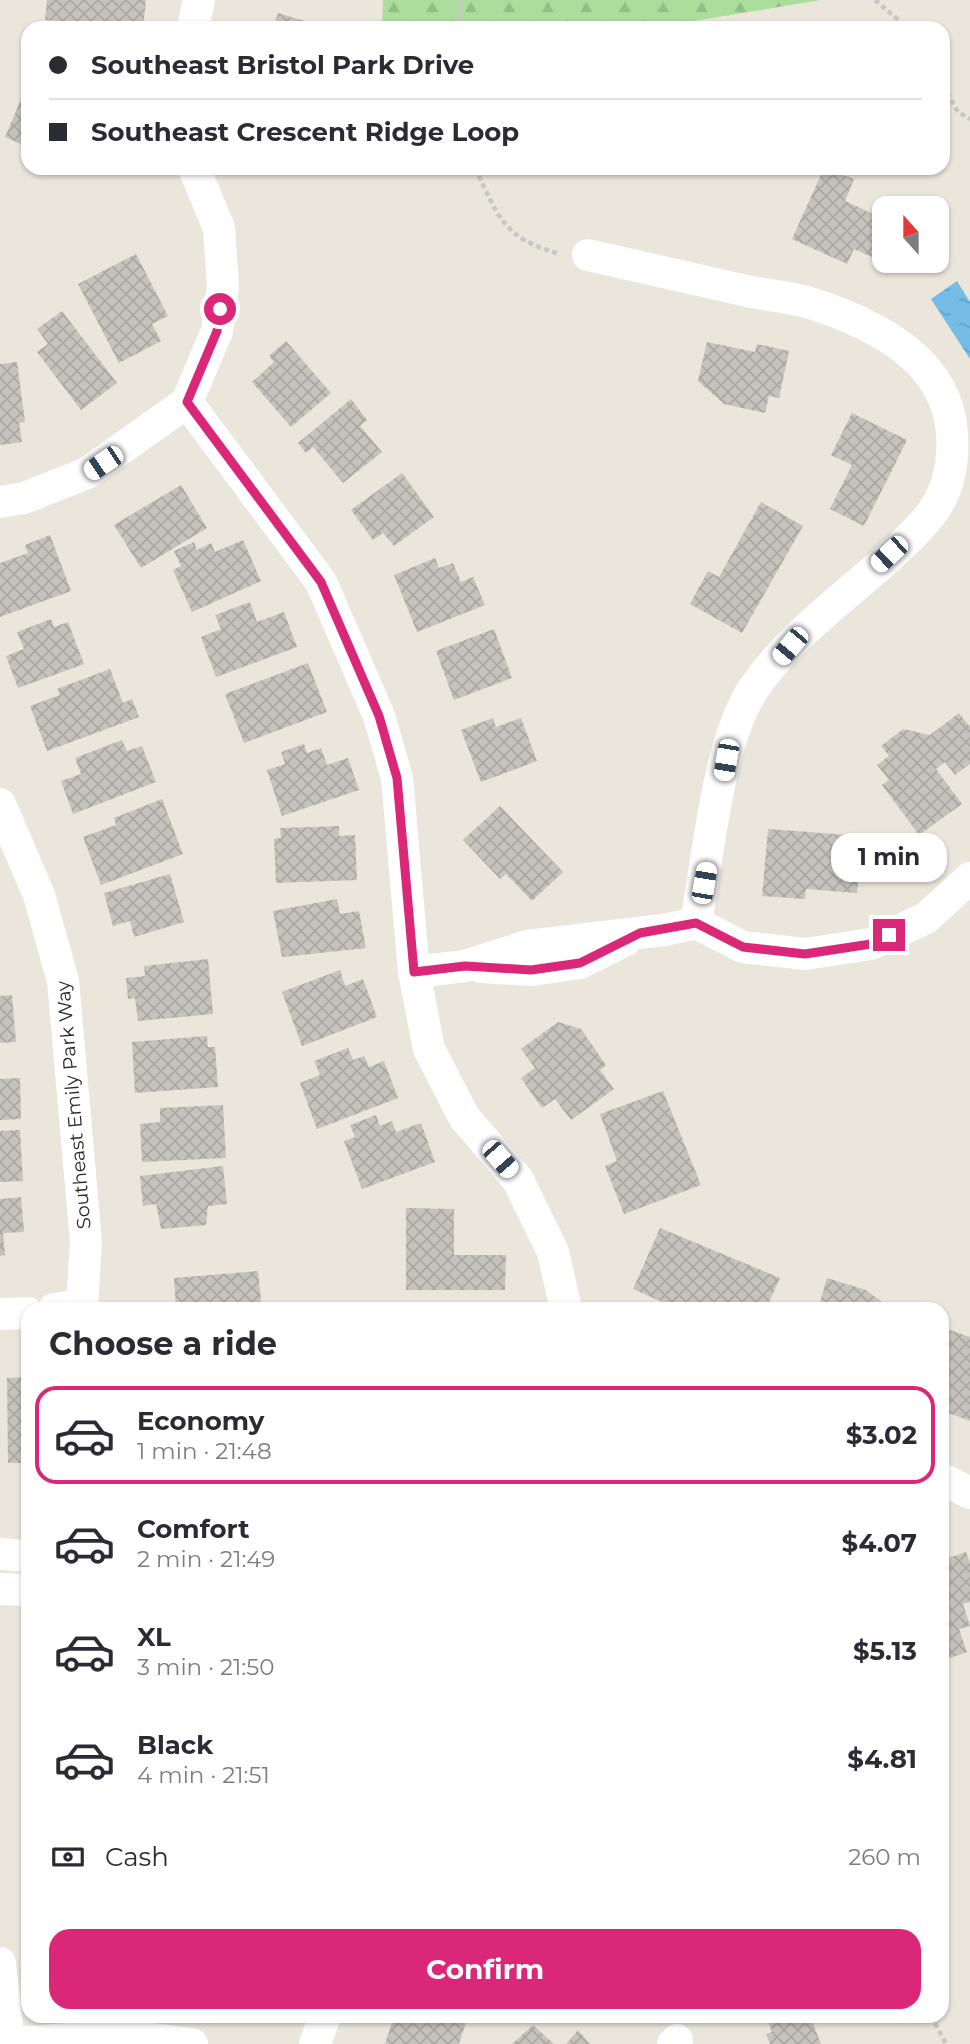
<!DOCTYPE html>
<meta charset="utf-8">
<style>
body{margin:0;font-family:Montserrat,sans-serif;background:#f7f7f7;color:#2b2b33;height:100vh;display:flex;flex-direction:column;font-size:26px;white-space:nowrap}
*{box-sizing:border-box;margin:0}
p{font-size:23px;color:#7c7c81}
.icon{flex:none;width:38px;height:38px;fill:none;stroke:currentColor;stroke-width:2;stroke-linecap:round;stroke-linejoin:round}
.map{position:relative;flex:1;overflow:hidden}
.side{position:absolute;left:21px;top:1302px;width:928px;height:721px;display:flex;flex-direction:column;background:#fff;border-radius:21px;box-shadow:0 2px 5px #0004}
.side>*{flex:none}
.banner{position:absolute;left:21px;top:21px;width:929px;height:154px;border-radius:21px;box-shadow:0 2px 5px #0004;display:grid;align-content:center;height:154px;padding:0 28px;background:#fff}
.needle{width:46px;rotate:339deg}
.fabs{position:absolute;left:872px;top:196px;display:grid;gap:14px}
.fabs a{display:grid;place-items:center;width:77px;height:77px;border-radius:14px;background:#fff;box-shadow:0 2px 5px #0004;font-size:35px}
.end{position:absolute;width:32px;height:32px;margin:-16px;border:9px solid #db2777;background:#fff;box-shadow:0 0 0 4px #fff}
.from{border-radius:50%}
.bubble{position:absolute;height:49px;border-radius:21px;background:#fff;box-shadow:0 2px 5px #0004;font-size:23px;font-weight:700;line-height:49px;text-align:center}
.car{position:absolute;width:21px;height:42px;margin:-21px -10px;border-radius:9px;box-shadow:0 0 5px 2px #0007;background:linear-gradient(#fff 24%,#345 0 40%,#fff 0 76%,#345 0 86%,#fff 0)}
.banner b{display:flex;align-items:center;gap:24px;height:66px;font-size:26px}
.banner b+b{border-top:2px solid #e1e1e2}
.banner i{width:18px;height:18px;background:#2b2b33}
ul{padding:0;list-style:none}
li{display:flex;align-items:center;gap:21px;height:98px;margin:0 14px 10px;padding:0 14px;border:4px solid transparent;border-radius:21px}
li div{flex:1}
li b{display:block;font-size:26px}
li em{font-style:normal;font-weight:700}
li.selected{border-color:#db2777}
li>.icon{width:63px;height:63px;stroke-width:1.5}
h2{padding:0 28px;font-size:32px;line-height:84px}
.pay{display:flex;align-items:center;gap:18px;height:77px;padding:0 28px;font-size:26px}
.pay p{margin-inline-start:auto}
.primary-button{display:flex;gap:14px;margin-top:auto;padding:14px 28px}
.primary-button a{flex:1;height:80px;border-radius:21px;background:#db2777;color:#fff;font-size:28px;font-weight:700;line-height:80px;text-align:center}
.map>svg:first-child{display:block}
.forest{fill:url(#forest-firs)}
.water{fill:url(#water-ripples)}
.building{fill:url(#building-cross-hatch)}
.lines{fill:none;stroke-linecap:round;stroke-linejoin:round}
.path{stroke:#c7c7c7;stroke-width:4.5;stroke-dasharray:5 3.5;stroke-linecap:butt}
.minor{stroke:#fff;stroke-width:32}
.route{stroke:#db2777;stroke-width:9}
.labels{text-anchor:middle;stroke-width:7;stroke-linejoin:round;paint-order:stroke}
.street-label{font-size:19px;fill:#292929;stroke:#fff}
</style>
<div class="map">
<svg width="970" height="2044" viewBox="0 0 970 2044">
<defs>
<pattern id="forest-firs" width="22" height="20" patternUnits="userSpaceOnUse" patternTransform="scale(1.75)"><rect width="22" height="20" fill="#abde9c"/><path d="M5 1l3.5 6h-7zM16 11l3.5 6h-7z" fill="#93be86"/></pattern>
<pattern id="water-ripples" width="26" height="14" patternUnits="userSpaceOnUse" patternTransform="scale(1.75)"><rect width="26" height="14" fill="#75bde7"/><path d="M2 4q2-2 4 0t4 0M15 11q2-2 4 0t4 0" fill="none" stroke="#65a2c6"/></pattern>
<pattern id="building-cross-hatch" width="8" height="8" patternUnits="userSpaceOnUse" patternTransform="scale(1.75)"><rect width="8" height="8" fill="#c6c3bc"/><path d="M0 0l8 8M0 8l8-8" fill="none" stroke="#aaa8a2"/></pattern>
</defs>
<rect width="100%" height="100%" fill="#ebe6dc"/>
<!-- forest -->
<polygon class="forest" points="383,0 821,0 651,28 382,28"/>
<!-- water -->
<polygon class="water" points="957,281 970,302 970,359 931,299"/>
<!-- building -->
<g class="building">
<polygon points="47,0 146,0 143,28 45,20"/>
<polygon points="278,13 308,22 306,28 273,28"/>
<polygon points="28,83 28,147 5,137"/>
<polygon points="824,168 854,179 845,201 884,219 884,261 895,261 892,266 854,249 847,264 792,239"/>
<polygon points="136,254 168,316 152,324 161,341 119,363 78,284"/>
<polygon points="62,311 117,383 81,410 37,352 48,344 37,329"/>
<polygon points="286,341 331,393 291,427 252,382 274,362 269,356"/>
<polygon points="707,342 755,352 757,344 789,351 779,398 769,396 765,413 724,404 698,381"/>
<polygon points="17,362 25,422 19,423 22,442 0,445 0,364"/>
<polygon points="351,399 367,420 360,426 382,452 343,483 313,447 306,453 298,443"/>
<polygon points="852,413 907,440 864,526 830,509 852,465 831,455"/>
<polygon points="402,473 434,517 394,546 383,533 373,540 351,510"/>
<polygon points="181,485 207,528 141,568 114,525"/>
<polygon points="761,502 803,526 742,633 690,604 708,571 719,577"/>
<polygon points="50,535 71,591 0,617 0,563 28,553 25,545"/>
<polygon points="243,540 261,581 192,612 173,570 181,566 174,551 194,542 197,550 211,543 215,552"/>
<polygon points="435,558 439,568 453,563 461,582 473,577 485,605 417,632 394,575"/>
<polygon points="250,602 257,622 284,612 297,647 216,677 201,637 221,629 215,615"/>
<polygon points="51,619 54,627 68,622 84,664 18,688 6,656 24,649 17,632"/>
<polygon points="494,629 512,678 454,700 436,651"/>
<polygon points="308,663 327,712 244,743 225,694"/>
<polygon points="110,669 123,703 132,699 139,717 47,751 30,706 60,695 57,689"/>
<polygon points="959,713 970,727 970,764 955,775 945,762 936,769 962,804 919,835 882,785 889,780 877,765 889,756 881,746 903,729 930,735"/>
<polygon points="493,718 496,727 521,718 537,761 481,782 461,730"/>
<polygon points="122,740 127,751 142,746 156,782 73,814 61,781 81,774 75,758"/>
<polygon points="304,744 307,753 321,748 327,765 348,758 359,790 282,816 267,770 285,764 281,752"/>
<polygon points="162,799 183,854 101,885 83,837 116,825 114,818"/>
<polygon points="500,806 563,872 532,901 506,874 500,879 463,840"/>
<polygon points="339,826 339,836 355,835 357,880 276,883 274,839 281,838 280,828"/>
<polygon points="768,829 862,836 857,893 806,889 805,899 762,896"/>
<polygon points="170,874 184,922 134,937 130,921 113,926 104,893"/>
<polygon points="337,899 340,914 359,911 366,948 282,957 273,911"/>
<polygon points="208,959 213,1014 138,1021 135,998 128,999 126,978 145,976 144,966"/>
<polygon points="340,970 345,986 363,979 377,1017 302,1046 282,992"/>
<polygon points="12,995 16,1042 0,1043 0,996"/>
<polygon points="558,1022 581,1029 606,1065 600,1070 614,1089 571,1120 555,1099 542,1108 521,1078 535,1068 521,1049"/>
<polygon points="207,1036 208,1047 215,1047 218,1087 135,1093 132,1042"/>
<polygon points="348,1048 353,1060 364,1056 369,1067 384,1061 398,1098 317,1129 300,1083 320,1075 314,1061"/>
<polygon points="20,1078 21,1119 0,1120 0,1079"/>
<polygon points="663,1091 701,1185 624,1214 605,1166 617,1161 600,1114"/>
<polygon points="223,1105 226,1158 142,1162 140,1124 160,1122 160,1108"/>
<polygon points="376,1115 380,1126 392,1121 396,1132 421,1123 435,1162 362,1189 344,1141 355,1137 350,1125"/>
<polygon points="20,1130 23,1181 0,1182 0,1131"/>
<polygon points="223,1166 227,1204 208,1206 206,1225 161,1229 156,1204 143,1206 140,1176"/>
<polygon points="21,1197 24,1232 3,1233 5,1255 0,1256 0,1199"/>
<polygon points="406,1208 454,1209 454,1255 506,1255 505,1290 406,1290"/>
<polygon points="660,1228 780,1278 766,1309 665,1309 667,1304 633,1289"/>
<polygon points="258,1271 262,1309 176,1309 174,1278"/>
<polygon points="827,1278 866,1290 891,1309 818,1309"/>
<polygon points="950,1330 970,1337 970,1421 946,1412 942,1423 942,1348"/>
<polygon points="28,1377 28,1463 8,1463 7,1378"/>
<polygon points="966,1552 970,1563 970,1602 963,1604 970,1626 959,1629 967,1652 942,1661 942,1560"/>
<polygon points="394,2016 407,2020 408,2016 468,2016 459,2044 385,2044"/>
<polygon points="766,2016 810,2016 821,2044 770,2044 766,2034 772,2032"/>
<polygon points="533,2025 554,2044 512,2044"/>
<polygon points="578,2030 590,2044 566,2044"/>
</g>
<g class="lines">
<!-- path -->
<g class="path">
<polyline points="875,0 908,28"/>
<polyline points="459,28 460,0"/>
<polyline points="943,85 958,112 970,119"/>
<path d="M475 168C499 218 503 238 560 254"/>
<polyline points="931,2016 946,2044"/>
</g>
<!-- minor -->
<g class="minor">
<polyline points="193,28 199,0"/>
<path d="M588 255C638 266 688 278 738 289 761 295 787 296 810 303 873 323 948 359 952 434 954 464 948 494 928 518 877 577 799 622 754 688 718 741 708 857 696 923"/>
<polyline points="187,402 321,582 379,716 397,778 414,972 429,1049 464,1117 518,1180 553,1252 566,1309"/>
<polyline points="0,502 24,498 87,473 187,402 217,331 223,286 219,228 194,168"/>
<polyline points="0,804 39,895 63,981 86,1242 82,1305 54,1309"/>
<polyline points="481,967 532,970 580,963 626,940"/>
<polyline points="414,972 465,966 527,946 664,930 696,923 743,947 805,954 871,944 926,918 970,878"/>
<polyline points="0,1314 28,1313"/>
<polyline points="942,1479 970,1493"/>
<polyline points="0,1554 28,1556"/>
<polyline points="0,1589 28,1590"/>
<polyline points="0,1963 9,2044"/>
<polyline points="0,2044 122,2035 192,2044"/>
<polyline points="315,2044 325,2016"/>
<polyline points="673,2044 677,2040"/>
</g>
</g>
<g class="lines">
<!-- route -->
<polyline class="route" points="220,309 217,331 187,402 321,582 379,716 397,778 414,972 465,966 531,970 580,963 640,933 696,923 743,947 805,954 871,944 889,935"/>
</g>
<g class="labels">
<!-- street labels -->
<g class="street-label">
<text transform="translate(73 1105) rotate(-95)" y="7">Southeast Emily Park Way</text>
</g>
</g>
</svg>
<div class="fabs">
<a><svg class="needle" viewBox="-14 -14 28 28"><path d="M0-13l5 13h-10z" fill="#e53935"/><path d="M0 13l5-13h-10z" fill="#7c7c81"/></svg></a>
</div>
<i class="end from" style="left:220px;top:309px"></i>
<i class="end" style="left:889px;top:935px"></i>
<div class="bubble" style="left:831px;top:833px;width:116px">1 min</div>
<i class="car" style="left:103px;top:463px;rotate:236deg"></i>
<i class="car" style="left:889px;top:554px;rotate:227deg"></i>
<i class="car" style="left:790px;top:646px;rotate:220deg"></i>
<i class="car" style="left:726px;top:760px;rotate:190deg"></i>
<i class="car" style="left:704px;top:883px;rotate:10deg"></i>
<i class="car" style="left:500px;top:1159px;rotate:139deg"></i>
<div class="banner">
<b><i class="from"></i>Southeast Bristol Park Drive</b>
<b><i></i>Southeast Crescent Ridge Loop</b>
</div>
<section class="side">
<h2>Choose a ride</h2>
<ul>
<li class="selected"><svg class="icon" aria-label="car" viewBox="0 0 24 24"><path d="M5 17H2v-5l4-1 3-4h7l3 4 3 1v5h-3M9 17h6M6 11h13"/><circle cx="7" cy="17" r="2"/><circle cx="17" cy="17" r="2"/></svg><div><b>Economy</b><p>1 min · 21:48</p></div><em>$3.02</em></li>
<li><svg class="icon" aria-label="car" viewBox="0 0 24 24"><path d="M5 17H2v-5l4-1 3-4h7l3 4 3 1v5h-3M9 17h6M6 11h13"/><circle cx="7" cy="17" r="2"/><circle cx="17" cy="17" r="2"/></svg><div><b>Comfort</b><p>2 min · 21:49</p></div><em>$4.07</em></li>
<li><svg class="icon" aria-label="car" viewBox="0 0 24 24"><path d="M5 17H2v-5l4-1 3-4h7l3 4 3 1v5h-3M9 17h6M6 11h13"/><circle cx="7" cy="17" r="2"/><circle cx="17" cy="17" r="2"/></svg><div><b>XL</b><p>3 min · 21:50</p></div><em>$5.13</em></li>
<li><svg class="icon" aria-label="car" viewBox="0 0 24 24"><path d="M5 17H2v-5l4-1 3-4h7l3 4 3 1v5h-3M9 17h6M6 11h13"/><circle cx="7" cy="17" r="2"/><circle cx="17" cy="17" r="2"/></svg><div><b>Black</b><p>4 min · 21:51</p></div><em>$4.81</em></li>
</ul>
<div class="pay"><svg class="icon" aria-label="cash" viewBox="0 0 24 24"><path d="M3 7h18v10H3z"/><circle cx="12" cy="12" r="2"/></svg>Cash<p>260 m</p></div>
<div class="primary-button"><a>Confirm</a></div>
</section>
</div>
